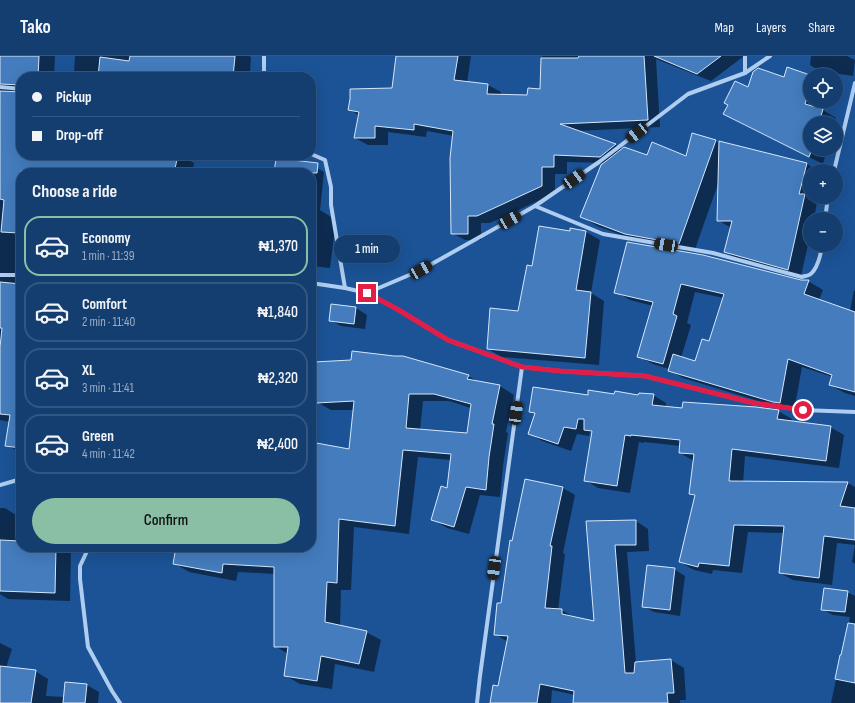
<!DOCTYPE html>
<meta charset="utf-8">
<style>
body{margin:0;font-family:"Sofia Sans Condensed",sans-serif;background:#214978;color:#f1f3f6;height:100vh;display:flex;flex-direction:column;font-size:15px;white-space:nowrap}
*{box-sizing:border-box;margin:0}
p{font-size:13px;color:#9daec3}
.icon{flex:none;width:22px;height:22px;fill:none;stroke:currentColor;stroke-width:2;stroke-linecap:round;stroke-linejoin:round}
.map{position:relative;flex:1;overflow:hidden}
.sheet{position:absolute;left:16px;top:112px;width:300px;height:384px;display:flex;flex-direction:column;background:#143e70;border-radius:16px;box-shadow:0 4px 16px #0002,0 0 0 1px #335783}
.sheet>*{flex:none}
.banner{position:absolute;left:16px;top:16px;width:300px;height:88px;border-radius:16px;box-shadow:0 4px 16px #0002,0 0 0 1px #335783;display:grid;align-content:center;height:88px;padding:0 16px;background:#143e70}
.controls{position:absolute;left:803px;top:12px;display:grid;gap:8px}
.controls a{display:grid;place-items:center;width:40px;height:40px;border-radius:50%;background:#143e70;box-shadow:0 4px 16px #0002,0 0 0 1px #335783;font-size:20px}
.end{position:absolute;width:18px;height:18px;margin:-9px;border:5px solid #e11d48;background:#fff;box-shadow:0 0 0 2px #fff}
.from{border-radius:50%}
.bubble{position:absolute;height:28px;border-radius:14px;background:#143e70;box-shadow:0 4px 16px #0002,0 0 0 1px #335783;font-size:13px;font-weight:600;line-height:28px;text-align:center}
.car{position:absolute;width:12px;height:24px;margin:-12px -6px;border-radius:5px;box-shadow:0 0 3px 1px #0007;background:linear-gradient(#222 24%,#8ab4d8 0 40%,#222 0 76%,#8ab4d8 0 86%,#222 0)}
.banner b{display:flex;align-items:center;gap:14px;height:38px;font-size:15px}
.banner b+b{border-top:1px solid #335783}
.banner i{width:10px;height:10px;background:#f1f3f6}
ul{padding:0;list-style:none}
li{display:flex;align-items:center;gap:12px;height:60px;margin:0 8px 6px;padding:0 8px;border:2px solid #335783;border-radius:16px}
li div{flex:1}
li b{display:block;font-size:15px}
li em{font-style:normal;font-weight:600}
li.on{border-color:#8abfa5}
li>.icon{width:36px;height:36px;stroke-width:1.5}
h2{padding:0 16px;font-size:18px;line-height:48px}
.button{display:flex;gap:8px;margin-top:auto;padding:8px 16px}
.button a{flex:1;height:46px;border-radius:24px;background:#8abfa5;color:#111;font-size:16px;font-weight:600;line-height:46px;text-align:center}
header{display:flex;align-items:center;gap:24px;box-sizing:border-box;height:56px;padding:0 20px;background:#143e70;border-bottom:1px solid #335783}
header strong{font-size:19px}
nav{display:flex;gap:22px;margin-inline-start:auto;font-size:14px}
.map>svg:first-child{display:block}
.shadow{fill:#0007;fill-rule:evenodd}
.building{fill:#447cbd;stroke:#d5e7fb;fill-rule:evenodd}
.lines{fill:none;stroke-linecap:round;stroke-linejoin:round}
.street{stroke:#aecdf0;stroke-width:4}
.route{stroke:#e11d48;stroke-width:5}
</style>
<header>
<strong>Tako</strong>
<nav><a>Map</a><a>Layers</a><a>Share</a></nav>
</header>
<div class="map">
<svg width="855" height="647" viewBox="0 0 855 647">
<rect width="100%" height="100%" fill="#1b5396"/>
<!-- shadow -->
<g class="shadow">
<polygon points="0,0 55,0 54,21 21,21 21,99 179,99 194,107 192,117 21,117 21,397 7,389 10,366 0,364"/>
<polygon points="75,0 249,0 251,1 250,17 257,21 71,21 71,17 74,18"/>
<polygon points="397,0 471,0 467,27 488,29 501,36 501,39 528,40 541,34 542,0 744,0 711,25 656,3 660,71 576,75 616,89 623,93 647,101 687,101 692,79 716,85 720,87 720,86 807,108 819,115 810,115 810,141 813,141 812,143 817,146 814,163 810,163 810,180 801,220 738,203 725,196 731,172 718,164 718,128 694,196 641,186 597,170 582,161 605,107 567,106 567,118 555,118 555,137 490,167 481,167 481,184 465,184 452,177 454,80 427,75 426,81 388,76 388,89 368,89 355,82 360,60 349,53 393,33"/>
<polygon points="811,0 847,0 855,4 853,20 820,15 810,9"/>
<polygon points="810,20 810,45 821,45 819,53 823,54 836,62 834,67 810,67 810,93 827,93 823,108 738,66 725,58 749,32 785,22"/>
<polygon points="308,107 324,116 320,154 336,164 330,212 311,210 311,117 275,117"/>
<polygon points="571,176 586,176 600,184 591,237 604,245 599,309 502,301 488,293 519,256 533,211"/>
<path d="M628 187 801 225H808L823 234 819 244 850 255 854 234 855 235V340L845 337 830 329 833 321 802 311 794 355 788 354 683 322 669 314V313L653 308 638 300 653 250 630 244 616 236ZM695 236 724 242 710 286 696 306 681 302 691 269 687 267Z"/>
<polygon points="356,252 367,259 365,273 341,270 330,264"/>
<path d="M468 320 479 326 500 330 514 339 506 376 508 377 503 410V411L500 441 480 439 469 478 447 472 432 463 448 433 451 404 418 401 409 478 354 471 351 534H341L340 571 366 576 381 584 374 616 335 608 332 633 300 628 286 620 288 598 275 590V518L238 516 236 525 189 516 174 507 178 491H311V387L350 394 354 354H331L317 346ZM423 345H449L471 352 467 378 420 374Z"/>
<polygon points="615,339 653,339 666,347 666,352 778,355 792,363 791,366 830,371 844,379 839,412 745,400 743,427 848,427 855,431 855,508 852,506 855,489 837,487 832,529 793,524 780,517 784,477 748,476 742,517 713,514 712,518 694,514 680,506 696,441 691,438 694,405 680,397 681,390 644,386 644,387 639,386 630,437 598,432 585,424 593,378 590,376 589,380 577,378 571,395 542,385 529,377 536,359 530,355 589,340"/>
<polygon points="563,432 575,439 563,497 565,498 558,554 562,554 575,562 595,566 587,466 636,465 648,473 649,495 627,496 636,607 671,604 684,612 686,644 680,644 680,647 574,647 575,639 552,634 551,647 491,647 499,631 508,586 495,578 502,548 513,486"/>
<polygon points="0,452 5,452 19,461 18,486 21,486 21,491 71,491 70,545 8,543 0,538"/>
<polygon points="674,513 685,520 680,560 654,556 643,550"/>
<polygon points="847,536 855,540 855,647 831,647 841,600 842,600 850,561 833,559 822,553"/>
<polygon points="0,587 12,593 6,612 35,615 48,623 46,640 64,641 66,627 87,629 99,636 98,647 0,647"/>
</g>
<!-- building -->
<g class="building">
<polygon points="0,0 39,0 38,21 21,21 21,29 0,28"/>
<polygon points="130,0 235,0 233,21 98,21 100,1 129,5"/>
<polygon points="396,0 458,0 454,24 488,28 487,38 527,39 528,32 540,33 541,2 578,2 579,0 644,0 648,64 560,68 616,88 600,101 554,99 554,111 542,111 542,130 477,160 468,160 468,178 451,178 450,102 453,75 414,68 414,74 375,70 375,82 354,82 359,56 348,54 350,43 350,33 392,32"/>
<polygon points="654,0 721,0 697,18"/>
<polygon points="787,11 810,19 810,32 805,48 823,53 819,67 810,67 810,93 812,93 809,101 723,58 728,49 724,47 735,25 748,31 753,16 758,12 784,21"/>
<polygon points="0,35 21,36 21,99 178,99 174,117 32,117 21,115 21,151 19,177 1,176 4,144 0,143"/>
<polygon points="692,77 716,84 679,188 625,178 580,161 601,109 624,91 647,99 652,86 686,100"/>
<polygon points="719,85 807,107 799,138 805,138 788,214 724,196 732,165 717,165"/>
<polygon points="276,102 318,107 317,117 274,117"/>
<polygon points="539,170 570,175 570,172 586,175 576,234 591,236 585,302 487,293 490,252 518,255 527,209 532,210"/>
<polygon points="627,186 703,199 801,224 809,224 804,238 855,256 855,336 829,329 832,319 788,303 780,347 773,346 668,315 673,298 695,305 702,283 709,285 724,238 681,228 673,258 677,260 663,308 637,301 653,246 614,237"/>
<polygon points="0,226 21,228 21,392 5,390 10,359 0,358 0,291 2,272 0,272"/>
<polygon points="331,248 356,251 354,268 329,265"/>
<path d="M352 295 394 300H403L469 319 467 323 500 329 492 368H494L489 401 486 434 466 431 454 471 431 464 441 430 447 432 451 398 403 394 395 470 339 463 337 527 327 526 325 566 367 575 359 608 321 600 317 625 284 620 288 591H274V511L223 508 222 517 173 508 176 491H311V386L349 393 354 345 316 347 314 306 351 304ZM409 338H434L471 348 467 377 406 372Z"/>
<polygon points="533,331 588,339 588,334 614,338 615,335 638,339 639,337 654,338 652,349 682,352 683,346 756,351 779,354 777,363 831,370 826,405 732,393 729,425 848,426 840,450 855,452 855,484 824,480 819,522 779,517 784,470 734,469 729,510 699,507 698,511 679,506 695,439 689,438 694,398 679,397 680,384 631,379 631,380 625,379 617,430 584,425 592,375 584,374 584,363 578,363 576,373 564,371 558,388 528,378 535,357 529,356"/>
<polygon points="525,423 563,431 550,490 552,490 545,552 562,553 562,558 594,565 586,465 636,464 636,489 615,489 625,617 634,617 635,606 671,603 674,637 667,637 668,647 573,647 574,635 540,628 537,647 490,647 493,629 498,630 508,580 494,579 497,547 501,547 510,484 512,485"/>
<polygon points="0,484 21,485 21,491 56,491 55,537 0,535"/>
<polygon points="647,509 675,512 670,554 642,551"/>
<polygon points="824,532 848,535 845,556 821,554"/>
<polygon points="848,567 855,568 855,627 835,623 840,599 841,599"/>
<polygon points="0,610 36,614 31,647 0,647"/>
<polygon points="65,626 87,628 85,647 63,647"/>
</g>
<g class="lines">
<!-- street -->
<g class="street">
<polyline points="264,0 264,21"/>
<polyline points="745,0 745,17"/>
<polyline points="0,31 21,33"/>
<polyline points="311,98 325,104 331,131 331,149 345,232"/>
<polyline points="834,115 855,27"/>
<path d="M535 150 603 178 713 197 802 221C804 220 807 220 809 219 817 215 821 198 822 189"/>
<polyline points="825,163 828,141"/>
<polyline points="0,219 21,219"/>
<polyline points="311,227 345,232 367,237 397,253 448,284 522,311 560,315 645,320 754,347 803,354 855,356"/>
<polyline points="367,237 421,214 535,150 599,106 688,38 745,17 770,0"/>
<polyline points="311,271 314,227"/>
<polyline points="0,429 21,423"/>
<polyline points="89,491 80,510 80,523 88,591 112,635 120,647"/>
<polyline points="477,647 480,620 522,311"/>
</g>
</g>
<g class="lines">
<!-- route -->
<polyline class="route" points="367,237 397,253 448,284 522,311 560,315 645,320 754,347 803,354"/>
</g>
</svg>
<div class="controls">
<a><svg class="icon" aria-label="locate" viewBox="0 0 24 24"><circle cx="12" cy="12" r="6"/><path d="M12 2v4M12 18v4M2 12h4M18 12h4"/></svg></a>
<a><svg class="icon" aria-label="layers" viewBox="0 0 24 24"><path d="M12 4l9 5-9 5-9-5zM3 14l9 5 9-5"/></svg></a>
<a>+</a>
<a>−</a>
</div>
<i class="end from" style="left:803px;top:354px"></i>
<i class="end" style="left:367px;top:237px"></i>
<div class="bubble" style="left:334px;top:179px;width:66px">1 min</div>
<i class="car" style="left:637px;top:77px;rotate:232deg"></i>
<i class="car" style="left:574px;top:123px;rotate:55deg"></i>
<i class="car" style="left:510px;top:164px;rotate:60deg"></i>
<i class="car" style="left:666px;top:189px;rotate:280deg"></i>
<i class="car" style="left:421px;top:214px;rotate:60deg"></i>
<i class="car" style="left:516px;top:357px;rotate:8deg"></i>
<i class="car" style="left:494px;top:512px;rotate:188deg"></i>
<div class="banner">
<b><i class="from"></i>Pickup</b>
<b><i></i>Drop-off</b>
</div>
<section class="sheet">
<h2>Choose a ride</h2>
<ul>
<li class="on"><svg class="icon" aria-label="car" viewBox="0 0 24 24"><path d="M5 17H2v-5l4-1 3-4h7l3 4 3 1v5h-3M9 17h6M6 11h13"/><circle cx="7" cy="17" r="2"/><circle cx="17" cy="17" r="2"/></svg><div><b>Economy</b><p>1 min · 11:39</p></div><em>₦1,370</em></li>
<li><svg class="icon" aria-label="car" viewBox="0 0 24 24"><path d="M5 17H2v-5l4-1 3-4h7l3 4 3 1v5h-3M9 17h6M6 11h13"/><circle cx="7" cy="17" r="2"/><circle cx="17" cy="17" r="2"/></svg><div><b>Comfort</b><p>2 min · 11:40</p></div><em>₦1,840</em></li>
<li><svg class="icon" aria-label="car" viewBox="0 0 24 24"><path d="M5 17H2v-5l4-1 3-4h7l3 4 3 1v5h-3M9 17h6M6 11h13"/><circle cx="7" cy="17" r="2"/><circle cx="17" cy="17" r="2"/></svg><div><b>XL</b><p>3 min · 11:41</p></div><em>₦2,320</em></li>
<li><svg class="icon" aria-label="car" viewBox="0 0 24 24"><path d="M5 17H2v-5l4-1 3-4h7l3 4 3 1v5h-3M9 17h6M6 11h13"/><circle cx="7" cy="17" r="2"/><circle cx="17" cy="17" r="2"/></svg><div><b>Green</b><p>4 min · 11:42</p></div><em>₦2,400</em></li>
</ul>
<div class="button"><a>Confirm</a></div>
</section>
</div>
